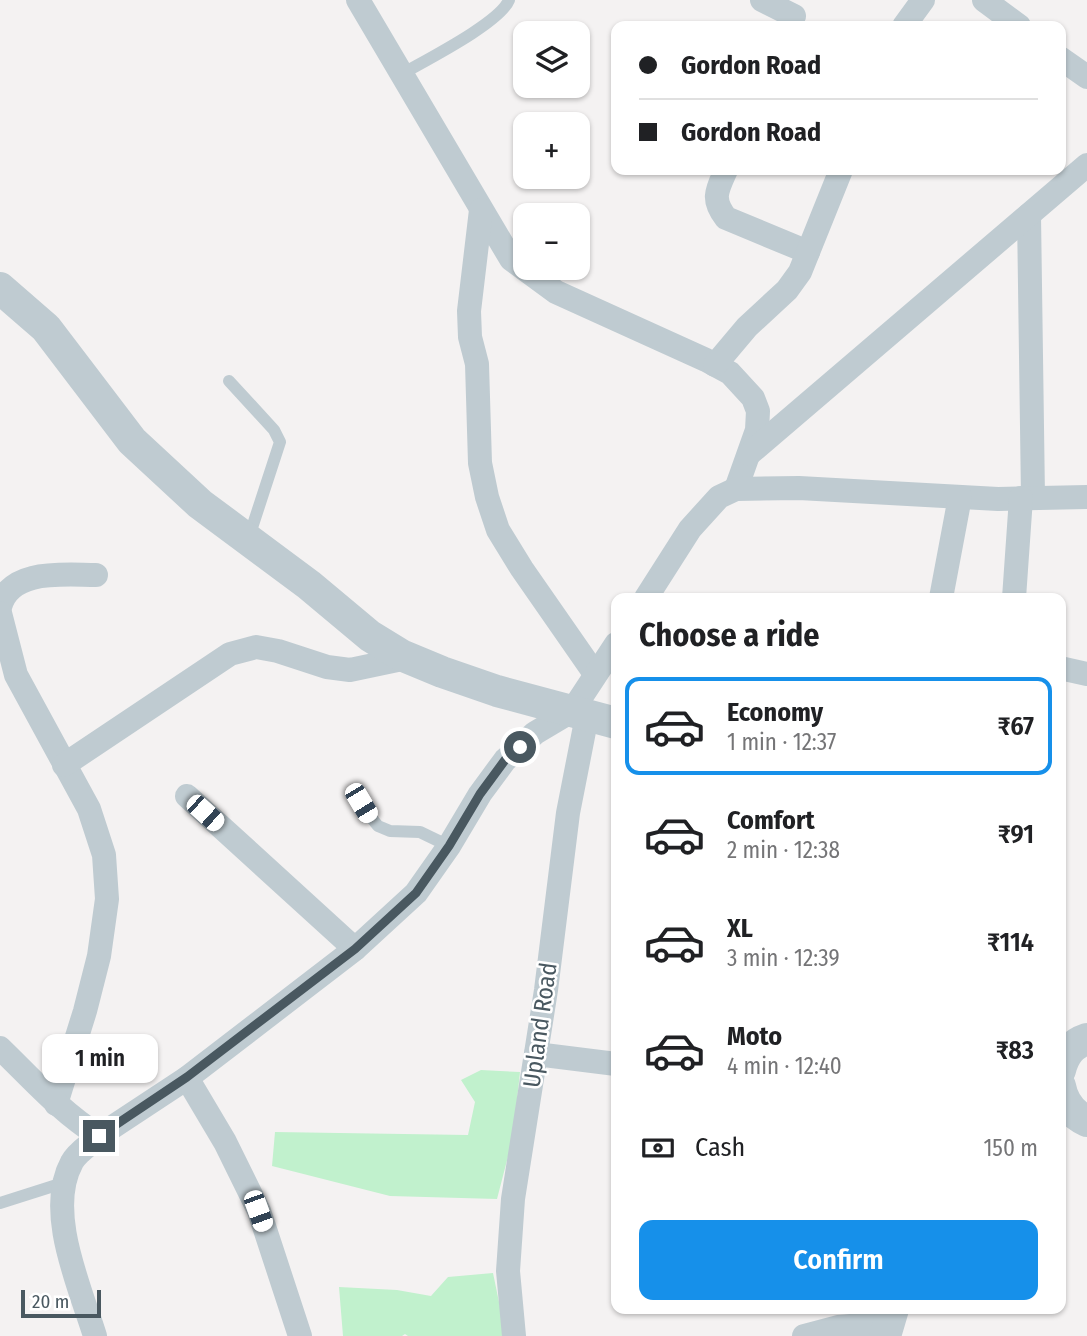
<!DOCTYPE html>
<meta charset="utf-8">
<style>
body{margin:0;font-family:"Fira Sans Condensed",sans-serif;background:#f6f6f6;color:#202124;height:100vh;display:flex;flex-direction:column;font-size:26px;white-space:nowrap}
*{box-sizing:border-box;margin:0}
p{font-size:23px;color:#757577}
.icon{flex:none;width:38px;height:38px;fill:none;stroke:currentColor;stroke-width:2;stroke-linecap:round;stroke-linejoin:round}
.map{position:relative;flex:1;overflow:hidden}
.details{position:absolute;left:611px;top:593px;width:455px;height:721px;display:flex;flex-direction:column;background:#fff;border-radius:14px;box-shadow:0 2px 5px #0004}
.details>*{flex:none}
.top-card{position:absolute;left:611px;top:21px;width:455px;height:154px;border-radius:14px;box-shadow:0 2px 5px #0004;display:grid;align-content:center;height:154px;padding:0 28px;background:#fff}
.fabs{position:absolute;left:513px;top:21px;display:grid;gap:14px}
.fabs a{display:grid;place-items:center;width:77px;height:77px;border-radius:14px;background:#fff;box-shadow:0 2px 5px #0004;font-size:35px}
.scale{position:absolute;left:21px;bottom:18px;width:80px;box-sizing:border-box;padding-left:7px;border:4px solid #495860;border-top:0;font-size:19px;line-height:24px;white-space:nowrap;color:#495860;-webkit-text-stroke:5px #fff;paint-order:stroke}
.end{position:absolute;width:32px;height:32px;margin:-16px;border:9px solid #495860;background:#fff;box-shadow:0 0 0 4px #fff}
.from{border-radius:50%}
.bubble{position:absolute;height:49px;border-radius:14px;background:#fff;box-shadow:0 2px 5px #0004;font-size:23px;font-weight:600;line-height:49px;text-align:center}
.car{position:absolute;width:21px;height:42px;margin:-21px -10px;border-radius:9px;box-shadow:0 0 5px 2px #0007;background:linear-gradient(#fff 24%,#345 0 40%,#fff 0 76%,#345 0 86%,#fff 0)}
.top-card b{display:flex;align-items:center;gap:24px;height:66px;font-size:26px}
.top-card b+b{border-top:2px solid #e0e0e0}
.top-card i{width:18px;height:18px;background:#202124}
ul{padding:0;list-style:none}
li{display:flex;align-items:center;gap:21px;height:98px;margin:0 14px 10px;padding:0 14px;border:4px solid transparent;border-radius:14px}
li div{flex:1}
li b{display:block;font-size:26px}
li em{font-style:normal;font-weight:600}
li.on{border-color:#1690ea}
li>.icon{width:63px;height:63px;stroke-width:1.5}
h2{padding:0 28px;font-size:32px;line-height:84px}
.pay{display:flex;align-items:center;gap:18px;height:77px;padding:0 28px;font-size:26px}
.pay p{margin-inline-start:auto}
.button{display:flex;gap:14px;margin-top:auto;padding:14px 28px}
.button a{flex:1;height:80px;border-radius:14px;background:#1690ea;color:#fff;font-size:28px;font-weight:600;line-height:80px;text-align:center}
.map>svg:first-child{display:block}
.green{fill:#c1f1cd}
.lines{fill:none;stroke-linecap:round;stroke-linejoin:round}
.service{stroke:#bfcbd1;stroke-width:12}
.minor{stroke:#bfcbd1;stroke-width:24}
.tertiary{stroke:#bfcbd1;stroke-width:32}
.route{stroke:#495860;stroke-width:9}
.labels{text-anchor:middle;stroke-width:5;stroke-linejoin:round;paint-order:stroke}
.street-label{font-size:24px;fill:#495860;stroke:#fff}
</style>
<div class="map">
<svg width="1087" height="1336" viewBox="0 0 1087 1336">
<rect width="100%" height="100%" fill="#f4f2f2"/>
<!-- green -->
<g class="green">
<polygon points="481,1070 520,1072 513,1137 497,1199 390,1196 272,1166 275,1132 468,1135 475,1102 461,1080"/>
<polygon points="493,1273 506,1336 408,1336 405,1334 402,1336 343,1336 339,1287 397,1290 431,1296 448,1277"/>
</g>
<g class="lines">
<!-- service -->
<g class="service">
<path d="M400 75C424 61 500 23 509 0"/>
<polyline points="229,381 274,430 280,442 248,540"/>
<polyline points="354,791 369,815 378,826 390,831 420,832 449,846"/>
<polyline points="0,1203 63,1183"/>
</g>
<!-- minor -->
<g class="minor">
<polyline points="358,0 511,259 556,292 706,360 730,373 753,398 758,411 757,430 736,489"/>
<polyline points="762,0 794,16"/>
<polyline points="984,0 1019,26"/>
<polyline points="904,26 923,0"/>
<polyline points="1060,58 1087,77"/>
<path d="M726 170C717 190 711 199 726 218L808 252"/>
<polyline points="481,210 469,311 470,337 477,364 480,463 487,497 498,530 522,569 595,674"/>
<polyline points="1029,215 1033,497"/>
<polyline points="715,365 747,327 787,290 800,272 841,170"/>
<polyline points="749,454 1087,165"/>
<polyline points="646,598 690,529 719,497 736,489 799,488 998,499 1087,497"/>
<polyline points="941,598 960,497"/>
<polyline points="1014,598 1021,498"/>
<path d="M0 607C10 568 64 575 96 575"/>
<polyline points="0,613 16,675 89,809 104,855 107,899 99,956 85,1011 56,1104"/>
<polyline points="1060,668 1087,674"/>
<polyline points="64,765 230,654 256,647 278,651 327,667 350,670 407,658"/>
<polyline points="187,796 355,949"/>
<path d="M0 1048C32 1079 61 1112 99 1136L187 1078 355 949 416 893 449 846 480 794 505 760 535 733 572 711 616 644"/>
<polyline points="536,1054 616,1064"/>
<polyline points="187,1078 225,1142 259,1211 300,1336"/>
<path d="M95 1336C80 1287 45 1211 72 1162 77 1152 91 1144 99 1136"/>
<polyline points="514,1336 508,1271 513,1199 546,990 568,813 587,716"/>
<polyline points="804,1336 838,1327 888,1323"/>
</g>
<!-- tertiary -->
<g class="tertiary">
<polyline points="0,288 46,328 132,441 200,504 309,585 370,636 401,655 442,672 497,691 616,723"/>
<path d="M1060 1070C1064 1054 1072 1044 1087 1039"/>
<path d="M1060 1086C1063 1103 1072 1114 1087 1121"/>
<polyline points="885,1336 893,1309"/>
</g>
</g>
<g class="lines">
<!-- route -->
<polyline class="route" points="99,1136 187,1077 355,949 416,893 449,846 480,794 505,760 520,747"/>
</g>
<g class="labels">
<!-- street labels -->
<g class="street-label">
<text transform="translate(540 1025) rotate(-82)" y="8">Upland Road</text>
</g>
</g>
</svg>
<div class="fabs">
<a><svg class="icon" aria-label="layers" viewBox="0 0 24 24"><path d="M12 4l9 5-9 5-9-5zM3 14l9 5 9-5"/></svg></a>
<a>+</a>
<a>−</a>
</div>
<div class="scale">20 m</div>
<i class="end from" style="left:520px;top:747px"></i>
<i class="end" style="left:99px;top:1136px"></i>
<div class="bubble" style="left:42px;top:1034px;width:116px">1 min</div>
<i class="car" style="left:361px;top:803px;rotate:149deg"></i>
<i class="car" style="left:205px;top:813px;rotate:132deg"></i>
<i class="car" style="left:258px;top:1211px;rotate:160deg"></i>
<div class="top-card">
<b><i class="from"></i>Gordon Road</b>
<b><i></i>Gordon Road</b>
</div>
<section class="details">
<h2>Choose a ride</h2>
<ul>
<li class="on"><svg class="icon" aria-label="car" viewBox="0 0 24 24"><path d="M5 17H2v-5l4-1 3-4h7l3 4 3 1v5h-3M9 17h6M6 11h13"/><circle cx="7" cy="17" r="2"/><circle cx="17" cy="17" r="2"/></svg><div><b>Economy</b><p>1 min · 12:37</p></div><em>₹67</em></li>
<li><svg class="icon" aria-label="car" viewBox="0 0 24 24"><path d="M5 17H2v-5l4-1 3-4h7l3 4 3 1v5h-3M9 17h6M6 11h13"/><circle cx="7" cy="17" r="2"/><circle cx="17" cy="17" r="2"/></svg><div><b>Comfort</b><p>2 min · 12:38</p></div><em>₹91</em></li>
<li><svg class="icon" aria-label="car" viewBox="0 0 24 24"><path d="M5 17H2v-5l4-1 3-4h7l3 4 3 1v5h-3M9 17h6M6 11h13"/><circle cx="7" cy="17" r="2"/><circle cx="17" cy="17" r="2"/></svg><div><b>XL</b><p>3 min · 12:39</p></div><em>₹114</em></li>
<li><svg class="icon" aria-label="car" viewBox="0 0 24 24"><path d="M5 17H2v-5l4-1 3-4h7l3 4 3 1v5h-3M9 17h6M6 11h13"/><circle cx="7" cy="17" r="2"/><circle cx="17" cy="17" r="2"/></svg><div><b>Moto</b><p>4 min · 12:40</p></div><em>₹83</em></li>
</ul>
<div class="pay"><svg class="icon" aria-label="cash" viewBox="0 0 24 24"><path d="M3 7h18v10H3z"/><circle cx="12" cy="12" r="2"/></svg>Cash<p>150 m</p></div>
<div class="button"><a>Confirm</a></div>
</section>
</div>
